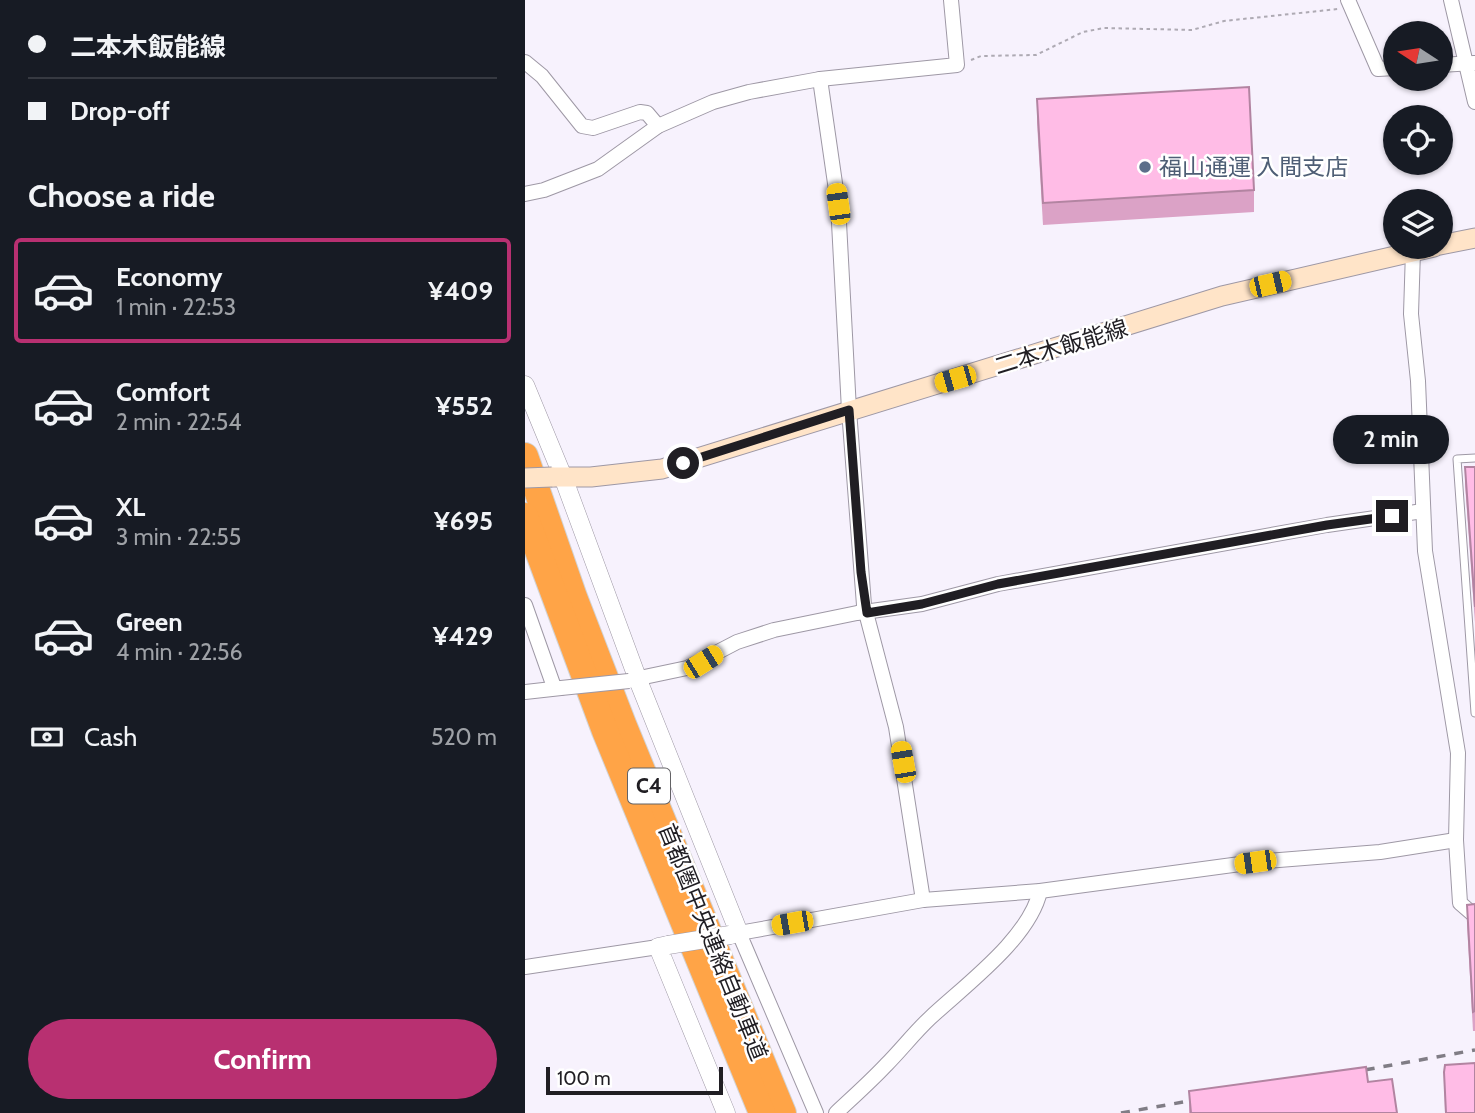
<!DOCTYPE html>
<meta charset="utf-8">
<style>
body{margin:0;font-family:Cabin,"Noto Sans JP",sans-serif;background:#20242c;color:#f1f3f6;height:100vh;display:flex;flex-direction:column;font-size:26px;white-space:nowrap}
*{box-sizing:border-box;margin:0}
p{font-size:23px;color:#9ea1a6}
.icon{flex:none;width:38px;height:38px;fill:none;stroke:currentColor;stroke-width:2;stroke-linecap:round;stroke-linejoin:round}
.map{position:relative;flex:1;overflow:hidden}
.panel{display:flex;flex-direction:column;background:#171b24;width:525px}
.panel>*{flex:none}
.banner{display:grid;align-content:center;height:154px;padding:0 28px;background:#171b24}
.needle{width:46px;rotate:282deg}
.controls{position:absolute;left:858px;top:21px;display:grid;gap:14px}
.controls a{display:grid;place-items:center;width:70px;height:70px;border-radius:50%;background:#171b24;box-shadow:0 2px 5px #0004;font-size:35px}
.scale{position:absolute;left:21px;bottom:18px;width:177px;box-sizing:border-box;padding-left:7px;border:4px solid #201e23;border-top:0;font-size:19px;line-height:24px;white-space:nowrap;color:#201e23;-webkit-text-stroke:5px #fff;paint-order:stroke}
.end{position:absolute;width:32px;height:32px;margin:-16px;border:9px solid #201e23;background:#fff;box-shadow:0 0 0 4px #fff}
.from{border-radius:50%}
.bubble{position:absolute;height:49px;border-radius:24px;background:#171b24;box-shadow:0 2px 5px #0004;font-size:23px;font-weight:700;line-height:49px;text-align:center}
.car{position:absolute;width:21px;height:42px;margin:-21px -10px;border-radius:9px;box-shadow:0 0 5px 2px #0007;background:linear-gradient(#f5c518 24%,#345 0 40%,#f5c518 0 76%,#345 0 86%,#f5c518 0)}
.banner b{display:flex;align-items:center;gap:24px;height:66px;font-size:26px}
.banner b+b{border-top:2px solid #363941}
.banner i{width:18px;height:18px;background:#f1f3f6}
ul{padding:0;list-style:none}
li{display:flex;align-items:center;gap:21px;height:105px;margin:0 14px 10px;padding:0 14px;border:4px solid transparent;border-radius:7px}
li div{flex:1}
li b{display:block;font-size:26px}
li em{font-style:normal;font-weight:700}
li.current{border-color:#b83071}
li>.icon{width:63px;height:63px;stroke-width:1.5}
h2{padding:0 28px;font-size:32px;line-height:84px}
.pay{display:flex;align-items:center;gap:18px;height:77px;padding:0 28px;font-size:26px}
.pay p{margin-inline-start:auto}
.cta{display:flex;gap:14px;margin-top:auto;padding:14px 28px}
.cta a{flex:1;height:80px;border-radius:42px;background:#b83071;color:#fff;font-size:28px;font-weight:700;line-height:80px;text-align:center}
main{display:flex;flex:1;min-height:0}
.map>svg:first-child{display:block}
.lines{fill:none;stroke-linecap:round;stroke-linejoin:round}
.service-casing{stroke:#9e98a5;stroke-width:9}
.minor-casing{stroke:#9e98a5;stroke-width:16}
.tertiary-casing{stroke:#9e98a5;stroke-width:19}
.secondary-casing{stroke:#9e98a5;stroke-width:21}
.motorway-casing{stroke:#d2d2d3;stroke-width:28}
.path{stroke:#aeaab3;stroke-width:2;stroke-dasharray:3.5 3.5;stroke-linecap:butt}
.service{stroke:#fff;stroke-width:7}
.minor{stroke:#fff;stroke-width:14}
.tertiary{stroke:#fff;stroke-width:18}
.secondary{stroke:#ffe4c8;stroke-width:19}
.motorway{stroke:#ffa447;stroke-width:26}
.rail{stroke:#807d85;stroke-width:3.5;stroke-dasharray:9 9;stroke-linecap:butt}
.minor-bridge-casing{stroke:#9e98a5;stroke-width:16;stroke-linecap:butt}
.tertiary-bridge-casing{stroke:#9e98a5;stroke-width:19;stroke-linecap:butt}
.secondary-bridge-casing{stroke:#9e98a5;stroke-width:21;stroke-linecap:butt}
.minor-bridge{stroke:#fff;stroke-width:14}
.tertiary-bridge{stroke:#fff;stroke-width:18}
.secondary-bridge{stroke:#ffe4c8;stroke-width:19}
.wall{fill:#dba2c6}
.building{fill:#ffbce6;stroke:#b284a1;stroke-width:2}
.route{stroke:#201e23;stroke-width:9}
.service-dot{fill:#5c6f8a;stroke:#fff;stroke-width:2.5}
.labels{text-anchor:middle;stroke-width:5;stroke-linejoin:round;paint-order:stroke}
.shield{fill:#fff;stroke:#636265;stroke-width:2}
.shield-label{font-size:21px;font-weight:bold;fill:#201e23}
.service-label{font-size:23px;fill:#4e5e75;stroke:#fff;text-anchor:start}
.street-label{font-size:23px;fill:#201e23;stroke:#fff}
</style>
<main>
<section class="panel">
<div class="banner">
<b><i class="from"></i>二本木飯能線</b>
<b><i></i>Drop-off</b>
</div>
<h2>Choose a ride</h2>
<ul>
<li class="current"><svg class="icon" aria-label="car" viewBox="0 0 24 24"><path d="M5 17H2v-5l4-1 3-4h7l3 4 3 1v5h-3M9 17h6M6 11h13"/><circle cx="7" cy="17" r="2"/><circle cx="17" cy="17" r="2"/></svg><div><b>Economy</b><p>1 min · 22:53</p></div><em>¥409</em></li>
<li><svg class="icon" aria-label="car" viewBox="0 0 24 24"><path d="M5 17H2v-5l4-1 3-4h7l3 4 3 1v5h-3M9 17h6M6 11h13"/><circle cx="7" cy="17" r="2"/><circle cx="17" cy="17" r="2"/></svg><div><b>Comfort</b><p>2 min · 22:54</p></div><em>¥552</em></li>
<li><svg class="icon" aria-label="car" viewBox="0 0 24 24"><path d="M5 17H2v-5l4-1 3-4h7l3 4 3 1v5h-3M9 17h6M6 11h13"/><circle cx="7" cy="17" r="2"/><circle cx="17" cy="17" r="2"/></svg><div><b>XL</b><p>3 min · 22:55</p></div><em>¥695</em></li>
<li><svg class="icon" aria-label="car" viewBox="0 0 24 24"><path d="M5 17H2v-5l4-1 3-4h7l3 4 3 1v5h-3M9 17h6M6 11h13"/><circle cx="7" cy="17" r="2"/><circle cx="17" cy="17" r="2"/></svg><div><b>Green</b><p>4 min · 22:56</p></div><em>¥429</em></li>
</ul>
<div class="pay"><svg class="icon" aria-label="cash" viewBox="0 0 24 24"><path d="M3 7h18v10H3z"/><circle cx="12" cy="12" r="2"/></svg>Cash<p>520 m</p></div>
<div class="cta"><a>Confirm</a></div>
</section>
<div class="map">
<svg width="950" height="1113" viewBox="0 0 950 1113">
<rect width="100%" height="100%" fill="#f7f2fd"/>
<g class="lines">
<defs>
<polyline id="service" points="950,458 932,459 950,713"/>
<g id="minor">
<polyline points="823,0 853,69 870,68"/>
<polyline points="926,0 950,102"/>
<polyline points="0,62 17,76 57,126 68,128 115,112 122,113 133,126"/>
<polyline points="915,65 949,63"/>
<polyline points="295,79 313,204 324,410 339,605 371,727 398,900"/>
<polyline points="0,194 19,190 73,169 133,126 188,102 224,92 295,79 432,65 426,0"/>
<polyline points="888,251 886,314 893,381 900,551 933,753 931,840 935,903 950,916"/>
<polyline points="0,605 29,687"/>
<polyline points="105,680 162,668 212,642 249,630 332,613 397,604 473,584 802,525 898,511"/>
<polyline points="0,692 36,688"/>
<polyline points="0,967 133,947"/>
<polyline points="291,1113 214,933 398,900 515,891 730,862 855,852 931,840"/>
<path d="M311 1113C328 1097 345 1082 361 1065 376 1050 389 1033 405 1018 439 986 505 938 515 891"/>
</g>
<g id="tertiary">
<polyline points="0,385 38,477 113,680 214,933 205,935"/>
<polyline points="143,945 133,947 201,1113"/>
</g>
<g id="secondary">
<polyline points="915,245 950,238"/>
<polyline points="27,477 66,477 137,469 697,296 909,247"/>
</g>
<g id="motorway">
<polyline points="0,456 49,597 98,724 258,1113"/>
<polyline points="0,516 80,731 237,1113"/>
</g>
</defs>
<!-- service casing -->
<use href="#service" class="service-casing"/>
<!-- minor casing -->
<use href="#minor" class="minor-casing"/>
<!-- tertiary casing -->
<use href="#tertiary" class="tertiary-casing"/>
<!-- secondary casing -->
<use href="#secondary" class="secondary-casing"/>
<!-- motorway casing -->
<use href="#motorway" class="motorway-casing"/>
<!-- path -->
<polyline class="path" points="446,60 456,56 511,55 558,32 579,28 667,30 699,21 813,9"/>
<!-- service -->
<use href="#service" class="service"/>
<!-- minor -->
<use href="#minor" class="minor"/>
<!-- tertiary -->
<use href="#tertiary" class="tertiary"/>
<!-- secondary -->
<use href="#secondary" class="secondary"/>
<!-- motorway -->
<use href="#motorway" class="motorway"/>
<!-- rail -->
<g class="rail">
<polyline points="823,1073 950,1050"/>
<polyline points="596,1113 681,1098"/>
</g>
<defs>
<polyline id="minor-bridge" points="36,688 104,681"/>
<polyline id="tertiary-bridge" points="143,945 205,935"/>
<polyline id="secondary-bridge" points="0,478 27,477"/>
</defs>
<!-- minor-bridge casing -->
<use href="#minor-bridge" class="minor-bridge-casing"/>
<!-- tertiary-bridge casing -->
<use href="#tertiary-bridge" class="tertiary-bridge-casing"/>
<!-- secondary-bridge casing -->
<use href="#secondary-bridge" class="secondary-bridge-casing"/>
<!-- minor-bridge -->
<use href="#minor-bridge" class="minor-bridge"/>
<!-- tertiary-bridge -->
<use href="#tertiary-bridge" class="tertiary-bridge"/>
<!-- secondary-bridge -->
<use href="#secondary-bridge" class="secondary-bridge"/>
</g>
<!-- wall -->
<g class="wall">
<polygon points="512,99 729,190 729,212 518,225 512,122"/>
<polygon points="940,467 950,467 950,623 940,484"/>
<polygon points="950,904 950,1031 948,1031 942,924 942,905"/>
<polygon points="919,1072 950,1113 920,1113"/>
<polygon points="843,1082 872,1113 664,1113 664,1091"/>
</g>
<!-- building -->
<g class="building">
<polygon points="724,87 729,190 518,203 512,99"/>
<polygon points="940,467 950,467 950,607"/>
<polygon points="950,904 950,1011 948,1012 942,905"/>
<polygon points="950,1063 950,1113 921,1113 919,1072 920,1065"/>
<polygon points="841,1067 843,1082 867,1079 872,1113 666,1113 664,1091"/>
</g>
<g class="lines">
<!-- route -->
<polyline class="route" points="158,463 324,410 336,572 342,613 397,604 473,584 802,525 867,516"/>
</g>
<!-- markers -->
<circle class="service-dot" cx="620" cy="167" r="7"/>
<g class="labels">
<!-- shield labels -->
<rect class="shield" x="103" y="768.5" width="42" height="35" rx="5"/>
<g class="shield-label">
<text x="124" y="793">C4</text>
</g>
<!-- service labels -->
<g class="service-label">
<text x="634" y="175">福山通運 入間支店</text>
</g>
<!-- street labels -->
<g class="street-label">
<text transform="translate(536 347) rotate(-17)" y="8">二本木飯能線</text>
<text transform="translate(188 942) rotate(68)" y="8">首都圏中央連絡自動車道</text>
</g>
</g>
</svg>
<div class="controls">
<a><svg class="needle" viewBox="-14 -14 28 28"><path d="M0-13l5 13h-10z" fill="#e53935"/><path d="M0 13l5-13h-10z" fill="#9ea1a6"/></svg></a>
<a><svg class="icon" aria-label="locate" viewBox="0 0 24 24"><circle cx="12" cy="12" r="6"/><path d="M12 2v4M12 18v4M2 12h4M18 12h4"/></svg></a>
<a><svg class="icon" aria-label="layers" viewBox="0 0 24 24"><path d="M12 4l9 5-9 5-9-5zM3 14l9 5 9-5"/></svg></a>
</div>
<div class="scale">100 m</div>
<i class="end from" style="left:158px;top:463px"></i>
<i class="end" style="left:867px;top:516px"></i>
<div class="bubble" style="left:808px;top:415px;width:116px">2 min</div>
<i class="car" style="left:313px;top:204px;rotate:352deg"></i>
<i class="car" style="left:745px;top:284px;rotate:77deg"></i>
<i class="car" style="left:430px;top:379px;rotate:254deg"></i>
<i class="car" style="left:178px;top:662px;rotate:58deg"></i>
<i class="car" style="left:378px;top:762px;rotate:350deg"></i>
<i class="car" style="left:730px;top:862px;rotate:262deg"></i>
<i class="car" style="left:267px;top:923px;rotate:260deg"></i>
</div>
</main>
